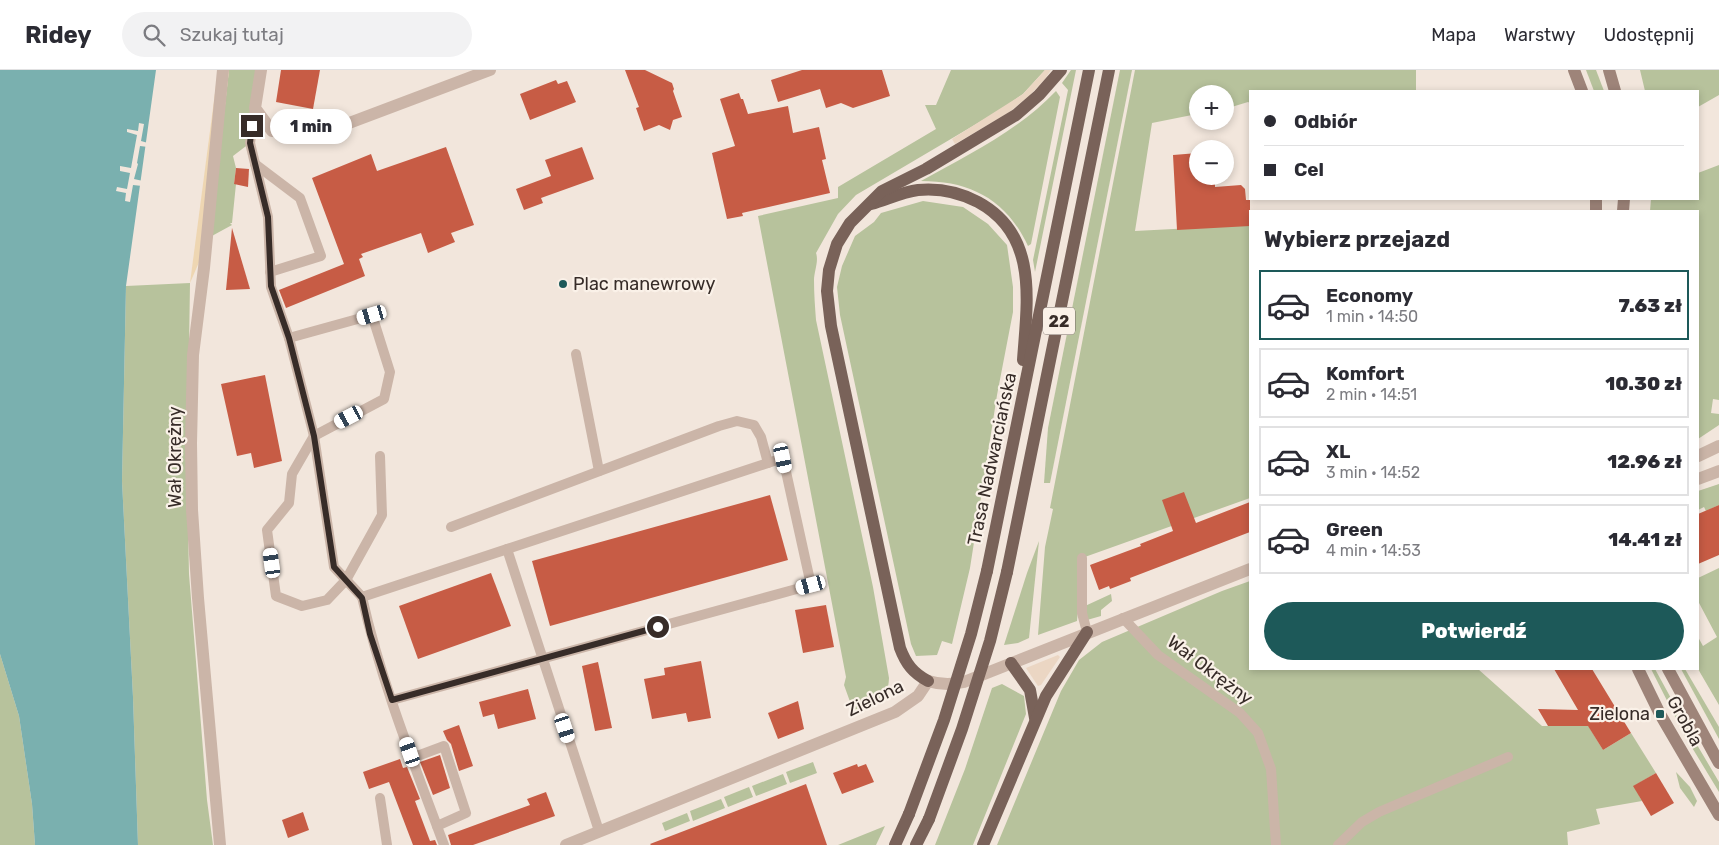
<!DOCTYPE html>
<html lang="pl">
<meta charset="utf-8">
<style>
body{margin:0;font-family:Rubik,sans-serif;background:#f2f2f3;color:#2b2b33;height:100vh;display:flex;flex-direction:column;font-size:19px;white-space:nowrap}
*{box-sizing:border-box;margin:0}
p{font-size:16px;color:#7c7c81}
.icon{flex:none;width:28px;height:28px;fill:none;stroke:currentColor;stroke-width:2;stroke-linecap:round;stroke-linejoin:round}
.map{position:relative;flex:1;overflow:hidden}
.panel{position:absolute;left:1249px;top:140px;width:450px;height:460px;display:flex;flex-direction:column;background:#fff;border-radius:0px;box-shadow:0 2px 8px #0003}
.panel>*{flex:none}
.guide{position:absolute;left:1249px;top:20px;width:450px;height:110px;border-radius:0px;box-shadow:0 2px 8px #0003;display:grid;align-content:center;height:110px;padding:0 15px;background:#fff}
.controls{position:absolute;left:1189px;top:15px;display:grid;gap:10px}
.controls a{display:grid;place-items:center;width:45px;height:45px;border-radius:50%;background:#fff;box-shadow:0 2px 8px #0003;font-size:25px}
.end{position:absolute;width:22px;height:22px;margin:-11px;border:6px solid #372c28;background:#fff;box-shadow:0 0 0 2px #fff}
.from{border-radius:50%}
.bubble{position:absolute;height:35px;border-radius:18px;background:#fff;box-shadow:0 2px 8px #0003;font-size:16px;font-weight:800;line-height:35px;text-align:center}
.car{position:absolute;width:15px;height:30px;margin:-15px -8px;border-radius:6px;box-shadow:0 0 4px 1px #0007;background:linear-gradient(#fff 24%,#345 0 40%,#fff 0 76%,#345 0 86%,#fff 0)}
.guide b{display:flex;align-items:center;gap:18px;height:48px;font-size:19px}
.guide b+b{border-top:1px solid #e1e1e2}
.guide i{width:12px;height:12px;background:#2b2b33}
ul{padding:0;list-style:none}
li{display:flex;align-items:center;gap:15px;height:70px;margin:0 10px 8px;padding:0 5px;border:2px solid #e1e1e2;border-radius:0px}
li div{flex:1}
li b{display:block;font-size:19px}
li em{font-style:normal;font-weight:800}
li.active{border-color:#1d5959}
li>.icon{width:45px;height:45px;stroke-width:1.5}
h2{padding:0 15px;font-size:22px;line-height:60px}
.action{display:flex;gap:10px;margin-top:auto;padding:10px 15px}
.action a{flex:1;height:58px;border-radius:30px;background:#1d5959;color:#fff;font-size:20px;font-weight:800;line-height:58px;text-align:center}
header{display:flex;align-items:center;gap:30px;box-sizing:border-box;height:70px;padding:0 25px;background:#fff;border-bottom:1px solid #e1e1e2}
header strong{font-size:24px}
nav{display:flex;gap:28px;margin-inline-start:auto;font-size:18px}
.search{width:350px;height:45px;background:#f2f2f3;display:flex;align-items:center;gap:12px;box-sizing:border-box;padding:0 18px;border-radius:28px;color:#7c7c81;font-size:19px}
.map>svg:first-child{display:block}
.green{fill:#b7c29c}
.sand{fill:#eed6b2}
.plaza{fill:#ebd6c3}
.water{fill:#7ab0af}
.pier{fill:#f2e6dc}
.building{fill:#c75c45}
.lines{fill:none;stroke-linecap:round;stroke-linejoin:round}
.service{stroke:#cbb5a8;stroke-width:10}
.minor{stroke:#cbb5a8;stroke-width:12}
.tertiary{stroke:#cbb5a8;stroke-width:12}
.secondary{stroke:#9e8479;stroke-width:12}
.primary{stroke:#796259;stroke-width:12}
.primary-bridge{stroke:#796259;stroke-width:12}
.route{stroke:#372c28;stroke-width:6}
.poi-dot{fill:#1d5959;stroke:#faf1e8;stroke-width:2}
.labels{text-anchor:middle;stroke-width:4.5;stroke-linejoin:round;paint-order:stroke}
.shield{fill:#faf1e8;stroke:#726762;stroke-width:1}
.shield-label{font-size:16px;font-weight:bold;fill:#372c28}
.poi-label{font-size:18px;fill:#372c28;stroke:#faf1e8;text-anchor:start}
.street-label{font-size:18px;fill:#372c28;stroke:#faf1e8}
</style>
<header>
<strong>Ridey</strong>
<div class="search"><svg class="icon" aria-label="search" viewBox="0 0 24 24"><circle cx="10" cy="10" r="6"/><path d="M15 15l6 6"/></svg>Szukaj tutaj</div>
<nav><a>Mapa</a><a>Warstwy</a><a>Udostępnij</a></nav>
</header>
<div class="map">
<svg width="1719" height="775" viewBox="0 0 1719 775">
<rect width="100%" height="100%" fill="#f2e6dc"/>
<!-- green -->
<g class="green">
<polygon points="229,0 261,0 250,73 233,86 236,98 234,114 236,114 232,153 230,153 232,155 210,167"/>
<path d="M951 0H1045L1023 24 1000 40 856 125 838 144 816 183C819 191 814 202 814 210 814 224 815 237 816 250L873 517 889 608C888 634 874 634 853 640L844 615 846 607 758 146 838 128V117L936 59 925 35H936Z"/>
<polygon points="1071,0 1076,0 1035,202 1033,190 1068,20 1062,13"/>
<polygon points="1120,0 1132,0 1050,413 1044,413 1048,358"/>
<polygon points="1135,0 1416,0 1416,21 1250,21 1250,33 1248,32 1225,39 1225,24 1198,24 1197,44 1152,53 1135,161 1250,155 1250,428 1082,488 1077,551 1038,565 1045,477 1053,439 1050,438"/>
<polygon points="1586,0 1596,0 1604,21 1594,21"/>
<polygon points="1640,0 1719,0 1719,25 1698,37 1698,21 1645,21"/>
<path d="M1056 21 1060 27 1031 174 1028 176C1006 129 970 111 921 111 968 85 1018 61 1056 21Z"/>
<polygon points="1719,95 1719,330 1713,329 1711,343 1719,344 1719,355 1698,369 1698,141 1650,141 1651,129 1698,129 1698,103"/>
<polygon points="923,131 963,137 988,154 1007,175 1013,217 1013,242 997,325 970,498 952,574 942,571 937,585 916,586 911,574 840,245 837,217 842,196 855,166 874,152 881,143"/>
<polygon points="190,213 187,409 189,504 207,730 213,775 138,775 133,627 122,411 126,216"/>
<polygon points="1719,414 1719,435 1706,441 1704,437 1698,440 1698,421"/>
<polygon points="1039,471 1029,568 1018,573 1004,575 1027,503"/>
<polygon points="1719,498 1719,635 1698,599 1698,567 1703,576 1717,567 1698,531 1698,508"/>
<polygon points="1250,511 1250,599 1478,599 1542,656 1578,656 1586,652 1603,680 1631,663 1656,703 1634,716 1642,731 1596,739 1600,754 1567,762 1568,775 997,775 1061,621 1079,590 1102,572 1222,521"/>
<polygon points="1111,524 1112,531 1101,540 1101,546 1087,550 1085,536"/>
<polygon points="0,584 19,646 32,734 35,775 0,775"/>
<polygon points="1651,599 1655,599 1690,663 1719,712 1719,722 1685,666"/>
<polygon points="1681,599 1685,599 1719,657 1719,669"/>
<polygon points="1002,614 1024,626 1026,644 973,775 935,775 965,699 992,618"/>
<polygon points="813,692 817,703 790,713 786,702"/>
<polygon points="1676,702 1690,717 1697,731 1694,737 1680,718"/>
<polygon points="783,704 787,714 756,726 752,716"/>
<polygon points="749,717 753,727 728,737 724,727"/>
<polygon points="721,729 725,738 693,751 690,741"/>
<polygon points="687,743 690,751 665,761 662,753"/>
<polygon points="885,756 876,775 838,775"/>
</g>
<!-- sand -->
<polygon class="sand" points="218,0 229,0 210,167 190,213"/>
<!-- plaza -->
<g class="plaza">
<polygon points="1045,0 1051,0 1045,9 1029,26 1008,43 955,74 952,69 1023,24"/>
<polygon points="1058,585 1060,587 1041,615 1038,616 1026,598"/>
</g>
<!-- water -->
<polygon class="water" points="0,0 156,0 126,216 122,411 133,627 138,775 35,775 32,734 19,646 0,584"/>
<!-- pier -->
<polygon class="pier" points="139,53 144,54 141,71 148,73 148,77 140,76 137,93 138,94 134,109 143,111 142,116 133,115 130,132 125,131 126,123 116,121 117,117 127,119 130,103 120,101 120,96 131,98 137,65 127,62 127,59 138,61"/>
<!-- building -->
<g class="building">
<polygon points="281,0 320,0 313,39 276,32"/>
<polygon points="625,0 645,0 672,13 674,19 673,21 682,47 673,50 670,60 659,55 644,61 636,38 639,37"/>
<polygon points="802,0 882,0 890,26 853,38 841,33 826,38 820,19 778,32 771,10"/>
<polygon points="556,10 558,14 567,11 576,32 530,50 520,24"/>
<polygon points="739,23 741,29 743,29 748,44 788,36 793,63 819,57 826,89 822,90 830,123 742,143 743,146 727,149 712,83 735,76 720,29"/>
<polygon points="446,77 474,155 451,163 455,172 428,183 421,163 361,184 363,187 359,189 365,206 286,238 279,220 344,194 312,108 371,84 377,101"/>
<polygon points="582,77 594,109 541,128 543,133 524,140 516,119 551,106 545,90"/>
<polygon points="1198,83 1198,106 1215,106 1215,117 1241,115 1245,119 1246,130 1250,130 1250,156 1177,160 1173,85"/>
<polygon points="236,98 249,99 248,117 234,114"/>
<polygon points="232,158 245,202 250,219 226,220"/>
<polygon points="265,305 282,391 254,398 251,383 237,386 221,314"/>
<polygon points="1184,422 1196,453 1250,432 1250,462 1130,508 1131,511 1110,519 1109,516 1099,520 1090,495 1141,476 1140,474 1173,461 1162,430"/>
<polygon points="770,425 788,490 550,556 532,491"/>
<polygon points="1719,435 1719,485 1698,494 1698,444"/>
<polygon points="491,503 511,556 418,589 399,536"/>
<polygon points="826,535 834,577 803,583 795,540"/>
<polygon points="701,591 711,648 688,652 686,643 652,649 644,609 665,605 664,598"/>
<polygon points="598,592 612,658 595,661 582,596"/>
<polygon points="1554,599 1592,599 1631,663 1603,680 1588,656 1548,656 1538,639 1578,640"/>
<polygon points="528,619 536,649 498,659 494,644 483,647 479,632"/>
<polygon points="798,631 804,659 778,669 768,643"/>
<polygon points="459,655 473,696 459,701 451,674 447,670 443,661"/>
<polygon points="440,685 450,718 433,725 420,692"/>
<polygon points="400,689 403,698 407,697 420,729 415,731 430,771 435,770 437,775 413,775 389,712 369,719 363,702"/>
<polygon points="857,694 858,697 866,694 874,712 842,724 833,703"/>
<polygon points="1656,703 1674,733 1651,746 1633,716"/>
<polygon points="806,714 827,775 651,775 650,774"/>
<polygon points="546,722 555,746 473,775 451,775 448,765 530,735 527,729"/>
<polygon points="303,742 309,760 288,768 282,750"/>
</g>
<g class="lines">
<!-- service -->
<g class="service">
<polyline points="255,38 250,73 268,147 271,217 289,268 372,245 390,302 384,329 314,366 292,404 289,433 267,460 276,526 302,536 327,530 346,510 382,445 380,386"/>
<polyline points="255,94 300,128 321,186 270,202"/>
<polyline points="289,268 314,366 334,497 362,527"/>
<polyline points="576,284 599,401"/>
<polyline points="451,457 719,356 737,351 754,355 761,367 768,393"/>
<polyline points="507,479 599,761"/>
<polyline points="1082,488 1082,543 1087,562"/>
<polyline points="1123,548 1158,585 1240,643 1258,663 1271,699 1276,775"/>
<path d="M392 630 811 515 783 388 362 527C381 612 414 694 444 775"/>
<polyline points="412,688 444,676 466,743 437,756"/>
<polyline points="380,728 387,775"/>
<polyline points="1338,775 1362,752 1379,742 1508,687"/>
</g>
<!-- minor -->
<g class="minor">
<polyline points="261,0 255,38 272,61 320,64 490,0"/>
<polyline points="1698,386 1719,376"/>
<polyline points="1698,409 1719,401"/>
<polyline points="220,775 198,528 192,440 191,373 193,285 204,198 223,0"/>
<polyline points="566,775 895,642 918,626 928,611"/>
</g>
<!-- tertiary -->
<path class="tertiary" d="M928 611C941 615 951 615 964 612L1250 499"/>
<!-- secondary -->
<g class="secondary">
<polyline points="1574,0 1582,21"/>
<polyline points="1609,0 1615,21"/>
<polyline points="1596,141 1596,129"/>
<polyline points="1623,141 1624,129"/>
<polyline points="1638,599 1660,644 1719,745"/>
<polyline points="1668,599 1719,693"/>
</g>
<!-- primary -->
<g class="primary">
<path d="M871 134C886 130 902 122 918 120 939 118 959 122 978 132 1039 165 1027 232 1023 290"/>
<polyline points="987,501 1089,0"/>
<polyline points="1007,502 1109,0"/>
<polyline points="1011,593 1030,620 1035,648"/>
<path d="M928 611C913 603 906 594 900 578L831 256 827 221 829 200 837 174 850 153 882 121 926 99 1016 45 1039 25 1061 0"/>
<polyline points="895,775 909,744"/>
<polyline points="916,775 929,749"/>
<polyline points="983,775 1046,626 1087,562"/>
</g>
<!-- primary-bridge -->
<g class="primary-bridge">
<polyline points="909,744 944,650 971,564 987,501"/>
<polyline points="929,749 962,659 990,571 1007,502"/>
</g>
</g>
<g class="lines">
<!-- route -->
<polyline class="route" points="252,56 250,73 268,147 271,216 289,268 314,366 334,497 362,528 370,564 392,630 658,557"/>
</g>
<!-- markers -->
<g class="poi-dot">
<circle cx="563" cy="214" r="5"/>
<rect x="1655" y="639" width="10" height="10" rx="2.5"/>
</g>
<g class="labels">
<!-- shield labels -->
<rect class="shield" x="1043" y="237.5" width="32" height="27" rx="4"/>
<g class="shield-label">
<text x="1059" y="257">22</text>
</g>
<!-- poi labels -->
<g class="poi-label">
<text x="573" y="220">Plac manewrowy</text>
<text x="1650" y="650" text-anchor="end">Zielona</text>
</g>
<!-- street labels -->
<g class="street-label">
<text transform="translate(175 387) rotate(-90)" y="6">Wał Okrężny</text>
<text transform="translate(992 389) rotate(-78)" y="6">Trasa Nadwarciańska</text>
<text transform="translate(1210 600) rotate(37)" y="6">Wał Okrężny</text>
<text transform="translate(875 628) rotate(-26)" y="6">Zielona</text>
<text transform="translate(1685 651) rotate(61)" y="6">Grobla</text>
</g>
</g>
</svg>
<div class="controls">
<a>+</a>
<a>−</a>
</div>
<i class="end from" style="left:658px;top:557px"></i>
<i class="end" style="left:252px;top:56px"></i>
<div class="bubble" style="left:270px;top:39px;width:82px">1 min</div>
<i class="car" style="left:372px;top:245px;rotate:254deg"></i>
<i class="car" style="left:349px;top:347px;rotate:242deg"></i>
<i class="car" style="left:783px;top:388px;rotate:168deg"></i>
<i class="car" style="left:272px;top:493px;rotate:352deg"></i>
<i class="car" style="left:811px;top:515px;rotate:255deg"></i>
<i class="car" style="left:565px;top:658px;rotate:162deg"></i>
<i class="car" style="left:410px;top:682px;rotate:341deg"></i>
<div class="guide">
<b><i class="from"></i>Odbiór</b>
<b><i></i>Cel</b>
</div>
<section class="panel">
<h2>Wybierz przejazd</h2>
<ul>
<li class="active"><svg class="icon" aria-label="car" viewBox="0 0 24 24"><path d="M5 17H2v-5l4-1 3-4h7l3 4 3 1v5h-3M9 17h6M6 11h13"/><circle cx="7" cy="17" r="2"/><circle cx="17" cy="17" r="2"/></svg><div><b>Economy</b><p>1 min · 14:50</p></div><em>7.63 zł</em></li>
<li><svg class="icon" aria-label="car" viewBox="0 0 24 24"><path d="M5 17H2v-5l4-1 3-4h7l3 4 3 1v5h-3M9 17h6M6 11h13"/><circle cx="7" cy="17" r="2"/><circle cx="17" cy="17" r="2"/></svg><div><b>Komfort</b><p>2 min · 14:51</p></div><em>10.30 zł</em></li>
<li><svg class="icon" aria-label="car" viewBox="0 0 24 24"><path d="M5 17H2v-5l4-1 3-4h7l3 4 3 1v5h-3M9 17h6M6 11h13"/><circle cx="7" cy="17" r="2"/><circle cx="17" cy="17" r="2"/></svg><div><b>XL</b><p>3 min · 14:52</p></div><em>12.96 zł</em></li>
<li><svg class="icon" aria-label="car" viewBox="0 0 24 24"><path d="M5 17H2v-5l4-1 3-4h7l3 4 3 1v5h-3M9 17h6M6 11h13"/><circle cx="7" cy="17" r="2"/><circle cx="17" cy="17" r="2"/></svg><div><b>Green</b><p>4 min · 14:53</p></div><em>14.41 zł</em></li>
</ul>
<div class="action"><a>Potwierdź</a></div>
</section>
</div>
